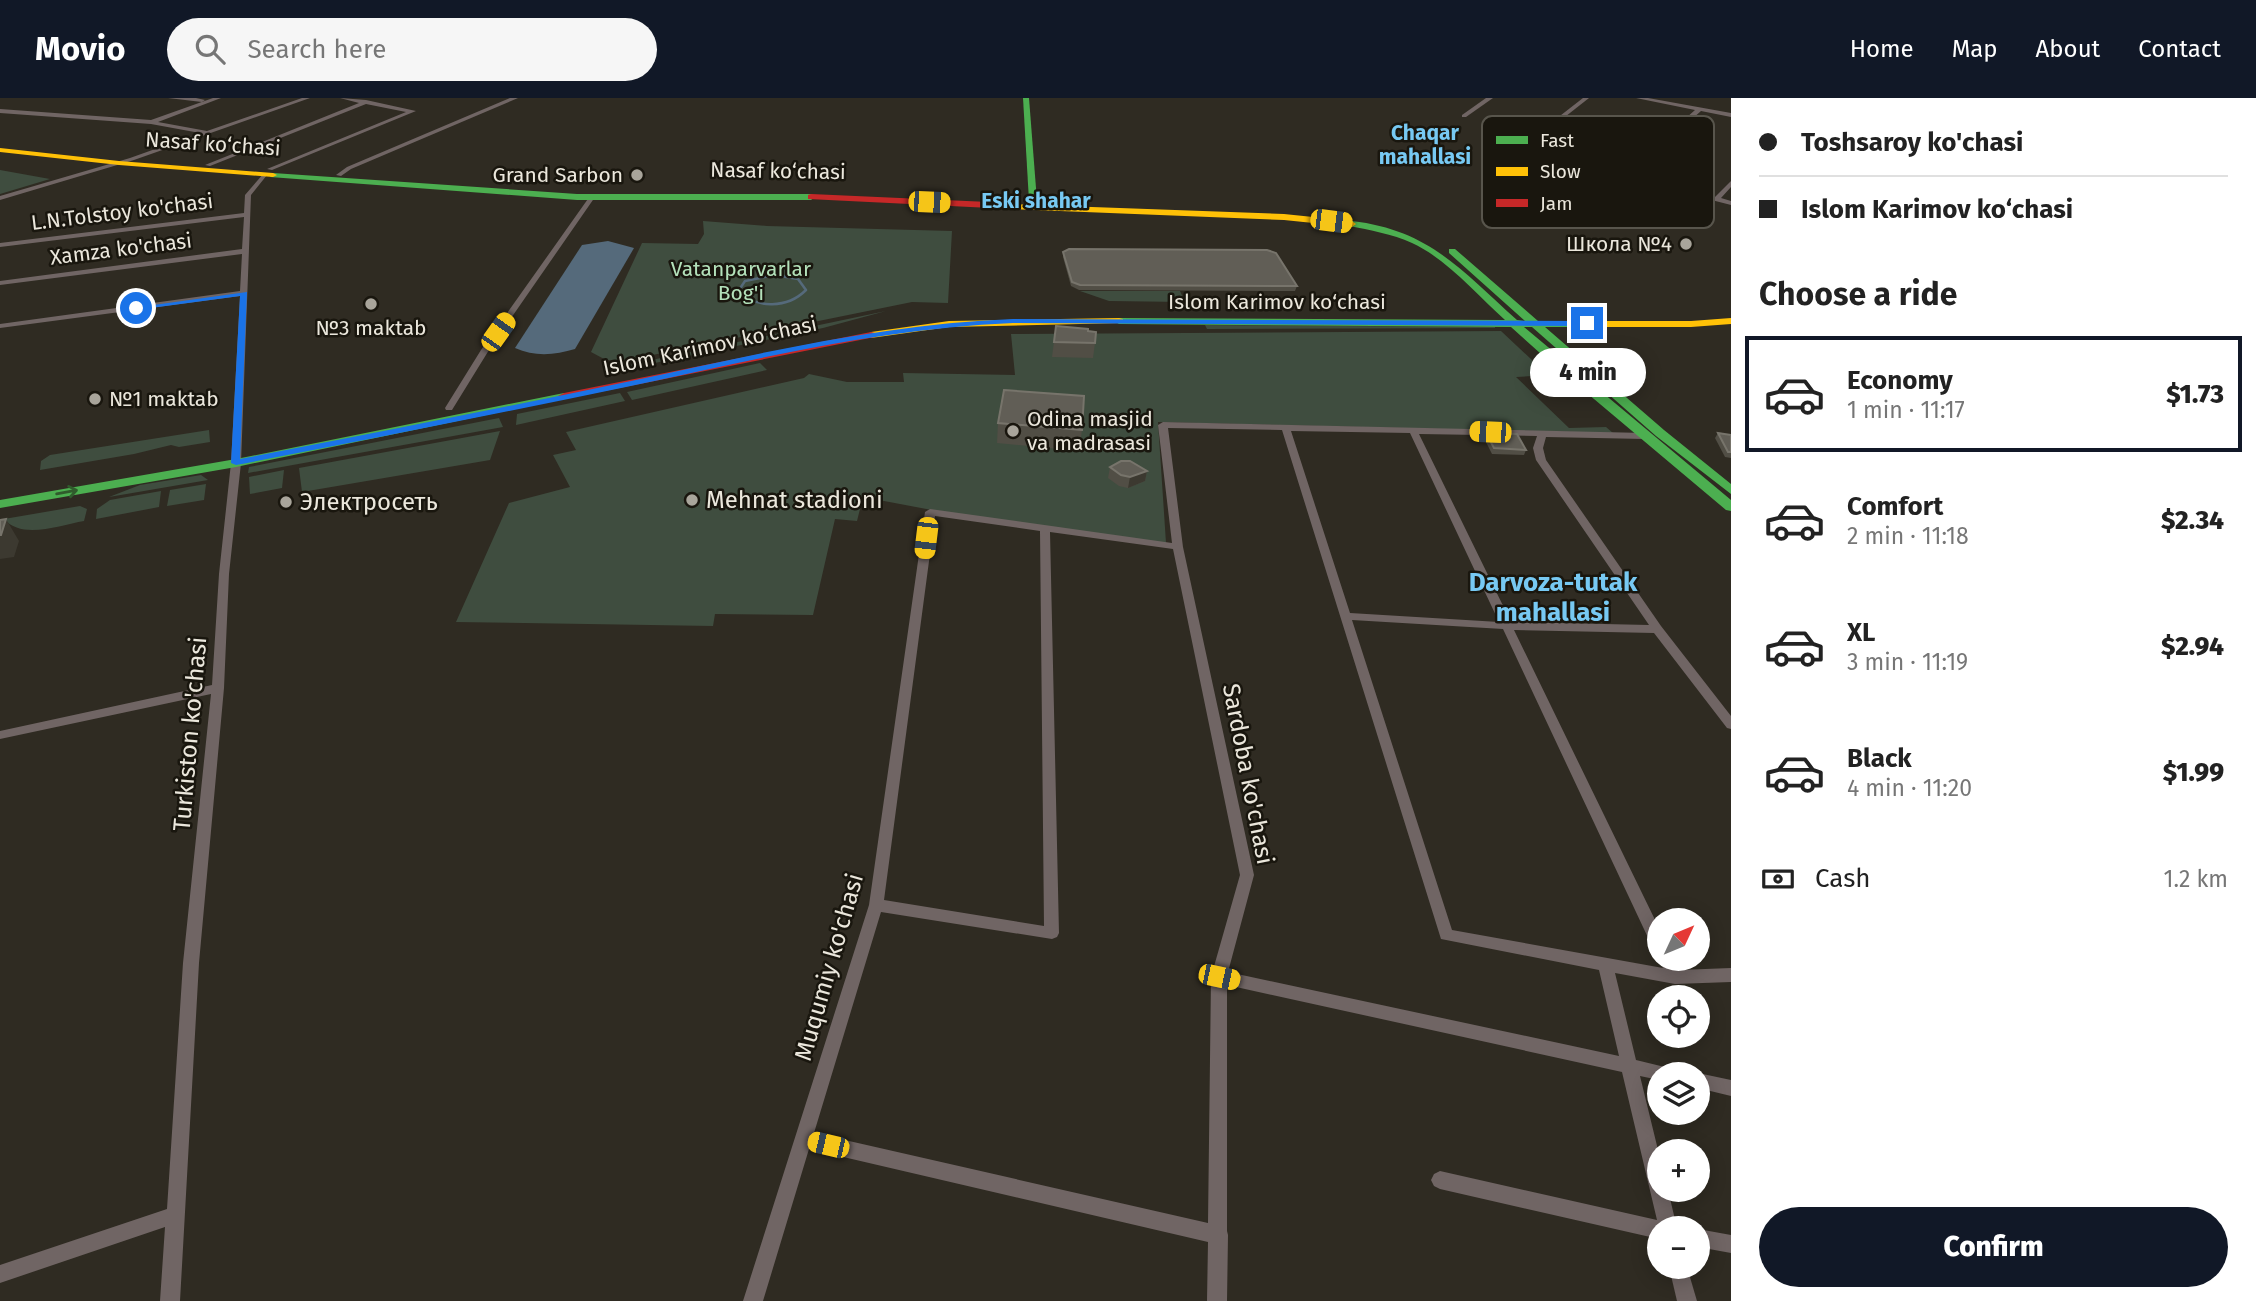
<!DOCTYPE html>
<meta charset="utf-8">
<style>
body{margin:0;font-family:"Fira Sans",sans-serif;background:#f6f6f6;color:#222;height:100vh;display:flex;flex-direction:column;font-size:26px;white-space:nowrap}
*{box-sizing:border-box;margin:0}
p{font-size:23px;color:#767676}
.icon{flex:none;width:38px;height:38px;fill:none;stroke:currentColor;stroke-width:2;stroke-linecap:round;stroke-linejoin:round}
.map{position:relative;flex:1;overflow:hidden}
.drawer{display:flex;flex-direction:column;background:#fff;width:525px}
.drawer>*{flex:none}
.guide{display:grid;align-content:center;height:154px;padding:0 28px;background:#fff}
.needle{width:46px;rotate:46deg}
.fabs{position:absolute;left:1647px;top:810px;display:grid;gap:14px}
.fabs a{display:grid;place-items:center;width:63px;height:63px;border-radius:50%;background:#fff;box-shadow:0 4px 18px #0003;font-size:35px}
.end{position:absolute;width:32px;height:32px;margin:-16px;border:9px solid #1a73e8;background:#fff;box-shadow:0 0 0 4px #fff}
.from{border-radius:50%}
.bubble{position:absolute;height:49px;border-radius:24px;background:#fff;box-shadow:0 4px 18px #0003;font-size:23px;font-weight:800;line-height:49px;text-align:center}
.car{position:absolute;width:21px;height:42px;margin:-21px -10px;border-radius:9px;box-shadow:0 0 5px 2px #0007;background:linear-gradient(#f5c518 24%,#345 0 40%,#f5c518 0 76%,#345 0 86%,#f5c518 0)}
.guide b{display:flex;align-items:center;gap:24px;height:66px;font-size:26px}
.guide b+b{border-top:2px solid #e0e0e0}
.guide i{width:18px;height:18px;background:#222}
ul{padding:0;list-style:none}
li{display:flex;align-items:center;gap:21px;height:116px;margin:0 14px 10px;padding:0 14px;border:4px solid transparent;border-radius:0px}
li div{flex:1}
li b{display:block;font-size:26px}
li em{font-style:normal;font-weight:800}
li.current{border-color:#111827}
li>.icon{width:63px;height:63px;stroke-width:1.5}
h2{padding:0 28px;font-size:32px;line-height:84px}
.pay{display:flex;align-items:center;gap:18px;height:77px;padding:0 28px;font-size:26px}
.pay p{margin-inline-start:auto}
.action{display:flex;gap:14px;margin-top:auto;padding:14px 28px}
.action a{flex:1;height:80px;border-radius:42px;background:#111827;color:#fff;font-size:28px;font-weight:800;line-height:80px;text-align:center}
header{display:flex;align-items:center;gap:42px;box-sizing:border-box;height:98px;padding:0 35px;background:#111827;color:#fff}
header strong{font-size:33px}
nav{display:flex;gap:38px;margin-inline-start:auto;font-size:24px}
.search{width:490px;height:63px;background:#f6f6f6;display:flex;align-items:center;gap:18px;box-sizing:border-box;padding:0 24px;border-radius:38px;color:#767676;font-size:26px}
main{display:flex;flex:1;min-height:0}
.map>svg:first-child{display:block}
.green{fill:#3f4d3f}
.water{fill:#556a7b}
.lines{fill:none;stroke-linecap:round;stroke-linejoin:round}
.stream{stroke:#556a7b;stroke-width:2.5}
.street{fill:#706564;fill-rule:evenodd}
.fast{fill:#4caf50;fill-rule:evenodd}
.slow{fill:#ffc107;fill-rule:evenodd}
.jam{fill:#c62828;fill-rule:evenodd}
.wall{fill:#514e45}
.shaded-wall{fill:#3c3930}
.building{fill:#615e56;stroke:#77746b;stroke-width:2}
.oneway{stroke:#305b2c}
.route{fill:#1a73e8}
.poi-dot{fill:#a9a59b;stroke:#19160e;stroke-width:2.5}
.labels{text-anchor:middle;stroke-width:5;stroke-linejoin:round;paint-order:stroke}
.far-neighbourhood-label{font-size:21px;font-weight:bold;fill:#77c9f3;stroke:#19160e}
.far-street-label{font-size:21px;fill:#ebe7dc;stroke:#19160e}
.far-poi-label{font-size:21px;fill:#ebe7dc;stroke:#19160e;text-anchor:end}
.far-park-label{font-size:21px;fill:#b3e1ba;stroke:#19160e}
.poi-label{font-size:24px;fill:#ebe7dc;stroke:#19160e;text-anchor:start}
.street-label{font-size:24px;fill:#ebe7dc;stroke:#19160e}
.neighbourhood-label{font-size:26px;font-weight:bold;fill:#77c9f3;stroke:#19160e}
.key{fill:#19160e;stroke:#58554c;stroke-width:2}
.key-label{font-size:19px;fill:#ebe7dc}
</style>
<header>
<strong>Movio</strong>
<div class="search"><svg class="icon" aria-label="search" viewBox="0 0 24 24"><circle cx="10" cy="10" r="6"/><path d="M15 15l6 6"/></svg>Search here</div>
<nav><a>Home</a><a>Map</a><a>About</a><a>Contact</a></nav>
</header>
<main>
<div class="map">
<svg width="1731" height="1203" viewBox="0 0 1731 1203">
<rect width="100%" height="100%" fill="#2f2b22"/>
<!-- green -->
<g class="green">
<polygon points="0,72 50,81 0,96"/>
<polygon points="703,123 767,128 952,133 948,205 912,204 623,263 606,262 591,254 642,145 698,146 704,136"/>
<polygon points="1080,193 1180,193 1185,204 1109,203"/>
<polygon points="886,213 823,230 626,271 618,269"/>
<polygon points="1205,227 1495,229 1495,230 1207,231"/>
<polygon points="1501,233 1548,277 1516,279 1569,330 1606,329 1613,335 1158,324 1166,445 937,413 863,399 857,423 835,421 813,517 715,516 713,528 456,524 509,405 570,389 553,357 576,352 566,334 804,280 809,276 847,284 904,284 903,275 1015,277 1011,236"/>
<polygon points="760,265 767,272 632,302 627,294"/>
<polygon points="620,295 625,303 516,327 517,316"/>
<polygon points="499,320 503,329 248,375 249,369"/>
<polygon points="209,332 210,344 179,349 171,347 134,356 40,372 41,363 50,357"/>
<polygon points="500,333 490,362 302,394 299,370"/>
<polygon points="284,372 282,390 250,396 249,379"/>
<polygon points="201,377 208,382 109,399 140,387"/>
<polygon points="206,386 204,402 167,408 170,392"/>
<polygon points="161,393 159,409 96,421 97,411 110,402"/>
<path d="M80 408 87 411 84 423C60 427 22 442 4 421Z"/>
</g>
<!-- water -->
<path class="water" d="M608 143 634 150 575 251C555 257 535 259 515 250L582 147Z"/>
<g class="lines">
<!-- stream -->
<path class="stream" d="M775 177 798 181 806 192C788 210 756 212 739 192L745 183Z"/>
<!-- street -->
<g class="street">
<polygon points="168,0 196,0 205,2 202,4"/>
<polygon points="213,0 221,0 158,24 207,33 302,0 310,0 134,62 0,102 0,98 130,60 200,35 151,26 0,15 0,11 151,22"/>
<polygon points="340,0 366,2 416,13 272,72 267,71 406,14 366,6 210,68 205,67 359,5"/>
<polygon points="510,0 518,0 351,71 341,78 336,77 347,69"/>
<polygon points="1486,0 1493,0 1466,19 1462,19 1462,17"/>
<polygon points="1583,0 1589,0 1533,44 1529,44 1529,42"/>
<polygon points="1636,0 1648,0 1731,15 1731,19 1701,13 1629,77 1715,99 1731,83 1731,89 1721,100 1731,103 1731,107 1622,79 1622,77 1695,12"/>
<polygon points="264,75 267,77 251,97 241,365 229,476 224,590 199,865 180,1203 160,1203 165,1129 0,1185 0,1167 167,1111 183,865 211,596 0,641 0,633 212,587 219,476 231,365 240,198 0,230 0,226 240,193 242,156 0,187 0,183 242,151 244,119 0,149 0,145 244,115 245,97"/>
<polygon points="590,98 595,99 489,252 452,312 446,312 445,310 481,252"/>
<path d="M1163 324 1645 335 1650 338 1645 341 1546 339 1543 350 1546 362 1661 528 1731 618V631L1727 630 1654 535 1514 532 1659 830V852L1654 850 1651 846 1503 531 1352 522 1452 832 1663 870 1658 861 1659 860 1674 861 1679 872 1731 870V884L1675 886 1615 875 1636 962 1673 971 1675 976H1659V982L1640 978 1659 1056V1092H1668L1677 1130H1659V1141L1440 1091 1434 1088 1431 1082 1434 1076 1440 1073 1657 1122 1622 974 1227 887V1133L1228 1137 1227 1203H1207L1208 1144 809 1051 763 1203H743L869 807 925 414 930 411 1172 445 1158 327ZM1168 330 1282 332 1441 841 1599 872 1619 958 1228 874 1254 777 1183 449ZM1291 333 1410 335 1499 524 1350 515ZM1419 336 1537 338 1533 350 1536 362 1649 527 1511 524ZM935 418 1040 433 1044 828 884 802ZM1050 434 1173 451 1240 777 1211 879 1208 1125 814 1035 881 814 1052 841 1057 839 1059 835Z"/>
<polygon points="1698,975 1731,982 1731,998 1698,990 1698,976 1695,976"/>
<polygon points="1698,1131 1731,1137 1731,1155 1698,1149"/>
<polygon points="1669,1169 1687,1169 1697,1203 1677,1203"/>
</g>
<!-- fast -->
<g class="fast">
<polygon points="1023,0 1029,0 1037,103 1033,106 1029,103"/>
<polygon points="273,75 577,96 811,96 815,99 811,102 577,102 270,79"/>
<path d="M1352 123C1430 132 1462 173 1517 222L1525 223 1449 155V151H1455L1538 223 1595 224 1596 226 1591 229H1545L1664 332 1731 386V396L1656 338 1532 229H1524L1731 402V413L1726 412 1550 264 1511 229 1119 226 1114 223 1119 220 1505 222C1477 197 1447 161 1412 145 1392 136 1370 132 1349 128L1348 126Z"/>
<polygon points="564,295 570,298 568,300 236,369 0,410 0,402 236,361"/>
</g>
<!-- slow -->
<g class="slow">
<polygon points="0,50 119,63 273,75 277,77 273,79 119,67 0,54"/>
<polygon points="1008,106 1284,116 1352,123 1356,126 1352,129 1284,122 1011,111 1008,110"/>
<polygon points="1119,220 1123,221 1123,225 949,229 871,240 866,237 871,234 949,223"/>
<polygon points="1731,220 1731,226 1691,229 1591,229 1586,226 1591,223 1691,223"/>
</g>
<!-- jam -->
<g class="jam">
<polygon points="811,96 1011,105 1015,108 1011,111 808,101 808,97"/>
<polygon points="871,234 875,235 875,239 564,301 558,298 564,295"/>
</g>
</g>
<!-- wall -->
<g class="wall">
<polygon points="1063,154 1297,188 1295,193 1079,192 1071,188 1063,159"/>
<polygon points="1056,228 1088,233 1095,245 1093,260 1052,259"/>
<polygon points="998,325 1082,332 1079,353 997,345"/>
<polygon points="1486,335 1526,352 1524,357 1492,356 1484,340"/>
<polygon points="1718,335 1731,337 1731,360 1725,359 1715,340"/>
<polygon points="1110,369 1147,373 1145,383 1128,390 1119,388 1108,380"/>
</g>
<!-- shaded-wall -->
<g class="shaded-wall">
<polygon points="1147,373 1145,383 1128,390 1130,379"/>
<polygon points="6,421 19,443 14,459 0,461 0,437"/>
</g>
<!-- building -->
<g class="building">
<polygon points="1069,151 1267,152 1276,155 1297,188 1080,187 1072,184 1063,154"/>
<polygon points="1056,228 1088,231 1088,233 1096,234 1095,245 1054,244"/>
<polygon points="1004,292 1084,298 1082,332 998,325"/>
<polygon points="1486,335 1517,336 1526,352 1494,350"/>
<polygon points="1718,335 1731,337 1731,354 1728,354"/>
<polygon points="1121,363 1130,363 1147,373 1130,379 1121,377 1110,369"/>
<polygon points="6,421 1,437 0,437 0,422"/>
</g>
<!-- one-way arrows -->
<defs><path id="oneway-shaft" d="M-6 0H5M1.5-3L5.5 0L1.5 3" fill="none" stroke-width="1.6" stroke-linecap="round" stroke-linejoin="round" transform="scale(1.75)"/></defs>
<use class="oneway" href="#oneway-shaft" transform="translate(67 394) rotate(-10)"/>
<!-- route -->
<path class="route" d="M247 194 240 361C371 336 501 310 631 283 757 256 883 226 1013 221L1587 223 1591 225 1587 228 1013 225C882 230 753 262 626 289 496 316 366 342 236 367L231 365 240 198 136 212 132 210Z"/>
<!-- markers -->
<g class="poi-dot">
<circle cx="637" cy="77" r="7"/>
<circle cx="1686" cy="146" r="7"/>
<circle cx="371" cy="206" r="7"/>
<circle cx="95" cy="301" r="7"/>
<circle cx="1013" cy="333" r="7"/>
<circle cx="692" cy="402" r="7"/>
<circle cx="286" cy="404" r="7"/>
</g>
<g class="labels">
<!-- far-neighbourhood labels -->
<g class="far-neighbourhood-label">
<text x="1425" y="42">Chaqar<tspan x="1425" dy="24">mahallasi</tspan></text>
<text x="1036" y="110">Eski shahar</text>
</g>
<!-- far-street labels -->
<g class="far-street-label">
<text transform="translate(213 46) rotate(4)" y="7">Nasaf ko‘chasi</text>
<text transform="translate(778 73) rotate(1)" y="7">Nasaf ko‘chasi</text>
<text transform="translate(122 114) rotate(-7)" y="7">L.N.Tolstoy ko'chasi</text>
<text transform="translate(121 151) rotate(-7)" y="7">Xamza ko'chasi</text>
<text x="1277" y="211">Islom Karimov ko‘chasi</text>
<text transform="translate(710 248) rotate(-12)" y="7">Islom Karimov ko‘chasi</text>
</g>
<!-- far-poi labels -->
<g class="far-poi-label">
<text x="623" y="84">Grand Sarbon</text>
<text x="1672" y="153">Школа №4</text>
<text x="371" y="237" text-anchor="middle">№3 maktab</text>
<text x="109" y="308" text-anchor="start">№1 maktab</text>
<text x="1027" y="328" text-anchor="start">Odina masjid<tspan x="1027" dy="24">va madrasasi</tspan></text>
</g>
<!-- far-park labels -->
<g class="far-park-label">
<text x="741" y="178">Vatanparvarlar<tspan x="741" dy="24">Bog'i</tspan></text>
</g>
<!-- poi labels -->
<g class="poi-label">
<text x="706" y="410">Mehnat stadioni</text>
<text x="300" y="412">Электросеть</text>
</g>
<!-- street labels -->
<g class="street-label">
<text transform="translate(190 636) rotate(-85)" y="8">Turkiston ko'chasi</text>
<text transform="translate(1248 676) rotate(79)" y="8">Sardoba ko'chasi</text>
<text transform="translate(829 869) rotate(-74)" y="8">Muqumiy ko'chasi</text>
</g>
<!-- neighbourhood labels -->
<g class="neighbourhood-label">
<text x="1553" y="493">Darvoza-tutak<tspan x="1553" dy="30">mahallasi</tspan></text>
</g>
</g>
<!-- legend -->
<rect x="1482" y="18" width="232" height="112" rx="10" class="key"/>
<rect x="1496" y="38" width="32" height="8" fill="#4caf50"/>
<rect x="1496" y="69" width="32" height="9" fill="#ffc107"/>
<rect x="1496" y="101" width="32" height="8" fill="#c62828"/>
<g class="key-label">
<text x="1540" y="49">Fast</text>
<text x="1540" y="80">Slow</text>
<text x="1540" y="112">Jam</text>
</g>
</svg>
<div class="fabs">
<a><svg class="needle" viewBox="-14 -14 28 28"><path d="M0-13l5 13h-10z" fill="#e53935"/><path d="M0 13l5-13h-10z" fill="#767676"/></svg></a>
<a><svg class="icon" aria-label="locate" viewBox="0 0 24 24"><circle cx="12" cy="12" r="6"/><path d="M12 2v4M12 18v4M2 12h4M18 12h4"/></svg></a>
<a><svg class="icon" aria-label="layers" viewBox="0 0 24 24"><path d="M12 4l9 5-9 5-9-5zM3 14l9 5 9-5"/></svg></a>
<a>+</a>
<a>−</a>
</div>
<i class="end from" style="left:136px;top:210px"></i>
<i class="end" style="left:1587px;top:225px"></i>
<div class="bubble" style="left:1530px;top:250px;width:116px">4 min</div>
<i class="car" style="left:929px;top:104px;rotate:92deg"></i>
<i class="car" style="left:1331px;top:123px;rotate:97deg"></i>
<i class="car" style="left:498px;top:234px;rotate:35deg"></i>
<i class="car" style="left:1490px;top:334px;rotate:272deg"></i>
<i class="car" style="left:926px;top:440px;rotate:187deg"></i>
<i class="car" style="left:1219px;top:879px;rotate:102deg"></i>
<i class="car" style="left:828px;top:1047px;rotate:283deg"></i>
</div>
<section class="drawer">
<div class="guide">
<b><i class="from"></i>Toshsaroy ko'chasi</b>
<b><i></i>Islom Karimov ko‘chasi</b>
</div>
<h2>Choose a ride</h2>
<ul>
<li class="current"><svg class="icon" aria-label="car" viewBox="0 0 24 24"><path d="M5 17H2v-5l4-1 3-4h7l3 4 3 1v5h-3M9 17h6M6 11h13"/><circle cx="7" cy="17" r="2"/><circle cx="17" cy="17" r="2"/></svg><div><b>Economy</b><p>1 min · 11:17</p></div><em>$1.73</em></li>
<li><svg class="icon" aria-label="car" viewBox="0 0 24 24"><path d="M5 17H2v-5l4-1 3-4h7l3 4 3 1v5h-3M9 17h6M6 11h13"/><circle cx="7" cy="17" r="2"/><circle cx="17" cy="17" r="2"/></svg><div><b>Comfort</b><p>2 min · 11:18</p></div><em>$2.34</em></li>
<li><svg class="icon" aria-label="car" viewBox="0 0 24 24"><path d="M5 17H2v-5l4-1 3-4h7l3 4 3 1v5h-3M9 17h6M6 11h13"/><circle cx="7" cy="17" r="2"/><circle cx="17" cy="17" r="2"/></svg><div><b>XL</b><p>3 min · 11:19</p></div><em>$2.94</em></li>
<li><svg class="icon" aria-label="car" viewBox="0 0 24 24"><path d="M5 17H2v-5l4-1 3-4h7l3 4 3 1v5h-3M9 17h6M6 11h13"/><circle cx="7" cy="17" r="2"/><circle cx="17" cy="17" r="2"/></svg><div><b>Black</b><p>4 min · 11:20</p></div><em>$1.99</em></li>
</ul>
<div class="pay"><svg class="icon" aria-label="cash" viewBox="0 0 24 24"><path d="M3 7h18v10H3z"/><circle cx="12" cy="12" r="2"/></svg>Cash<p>1.2 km</p></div>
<div class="action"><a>Confirm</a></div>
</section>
</main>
